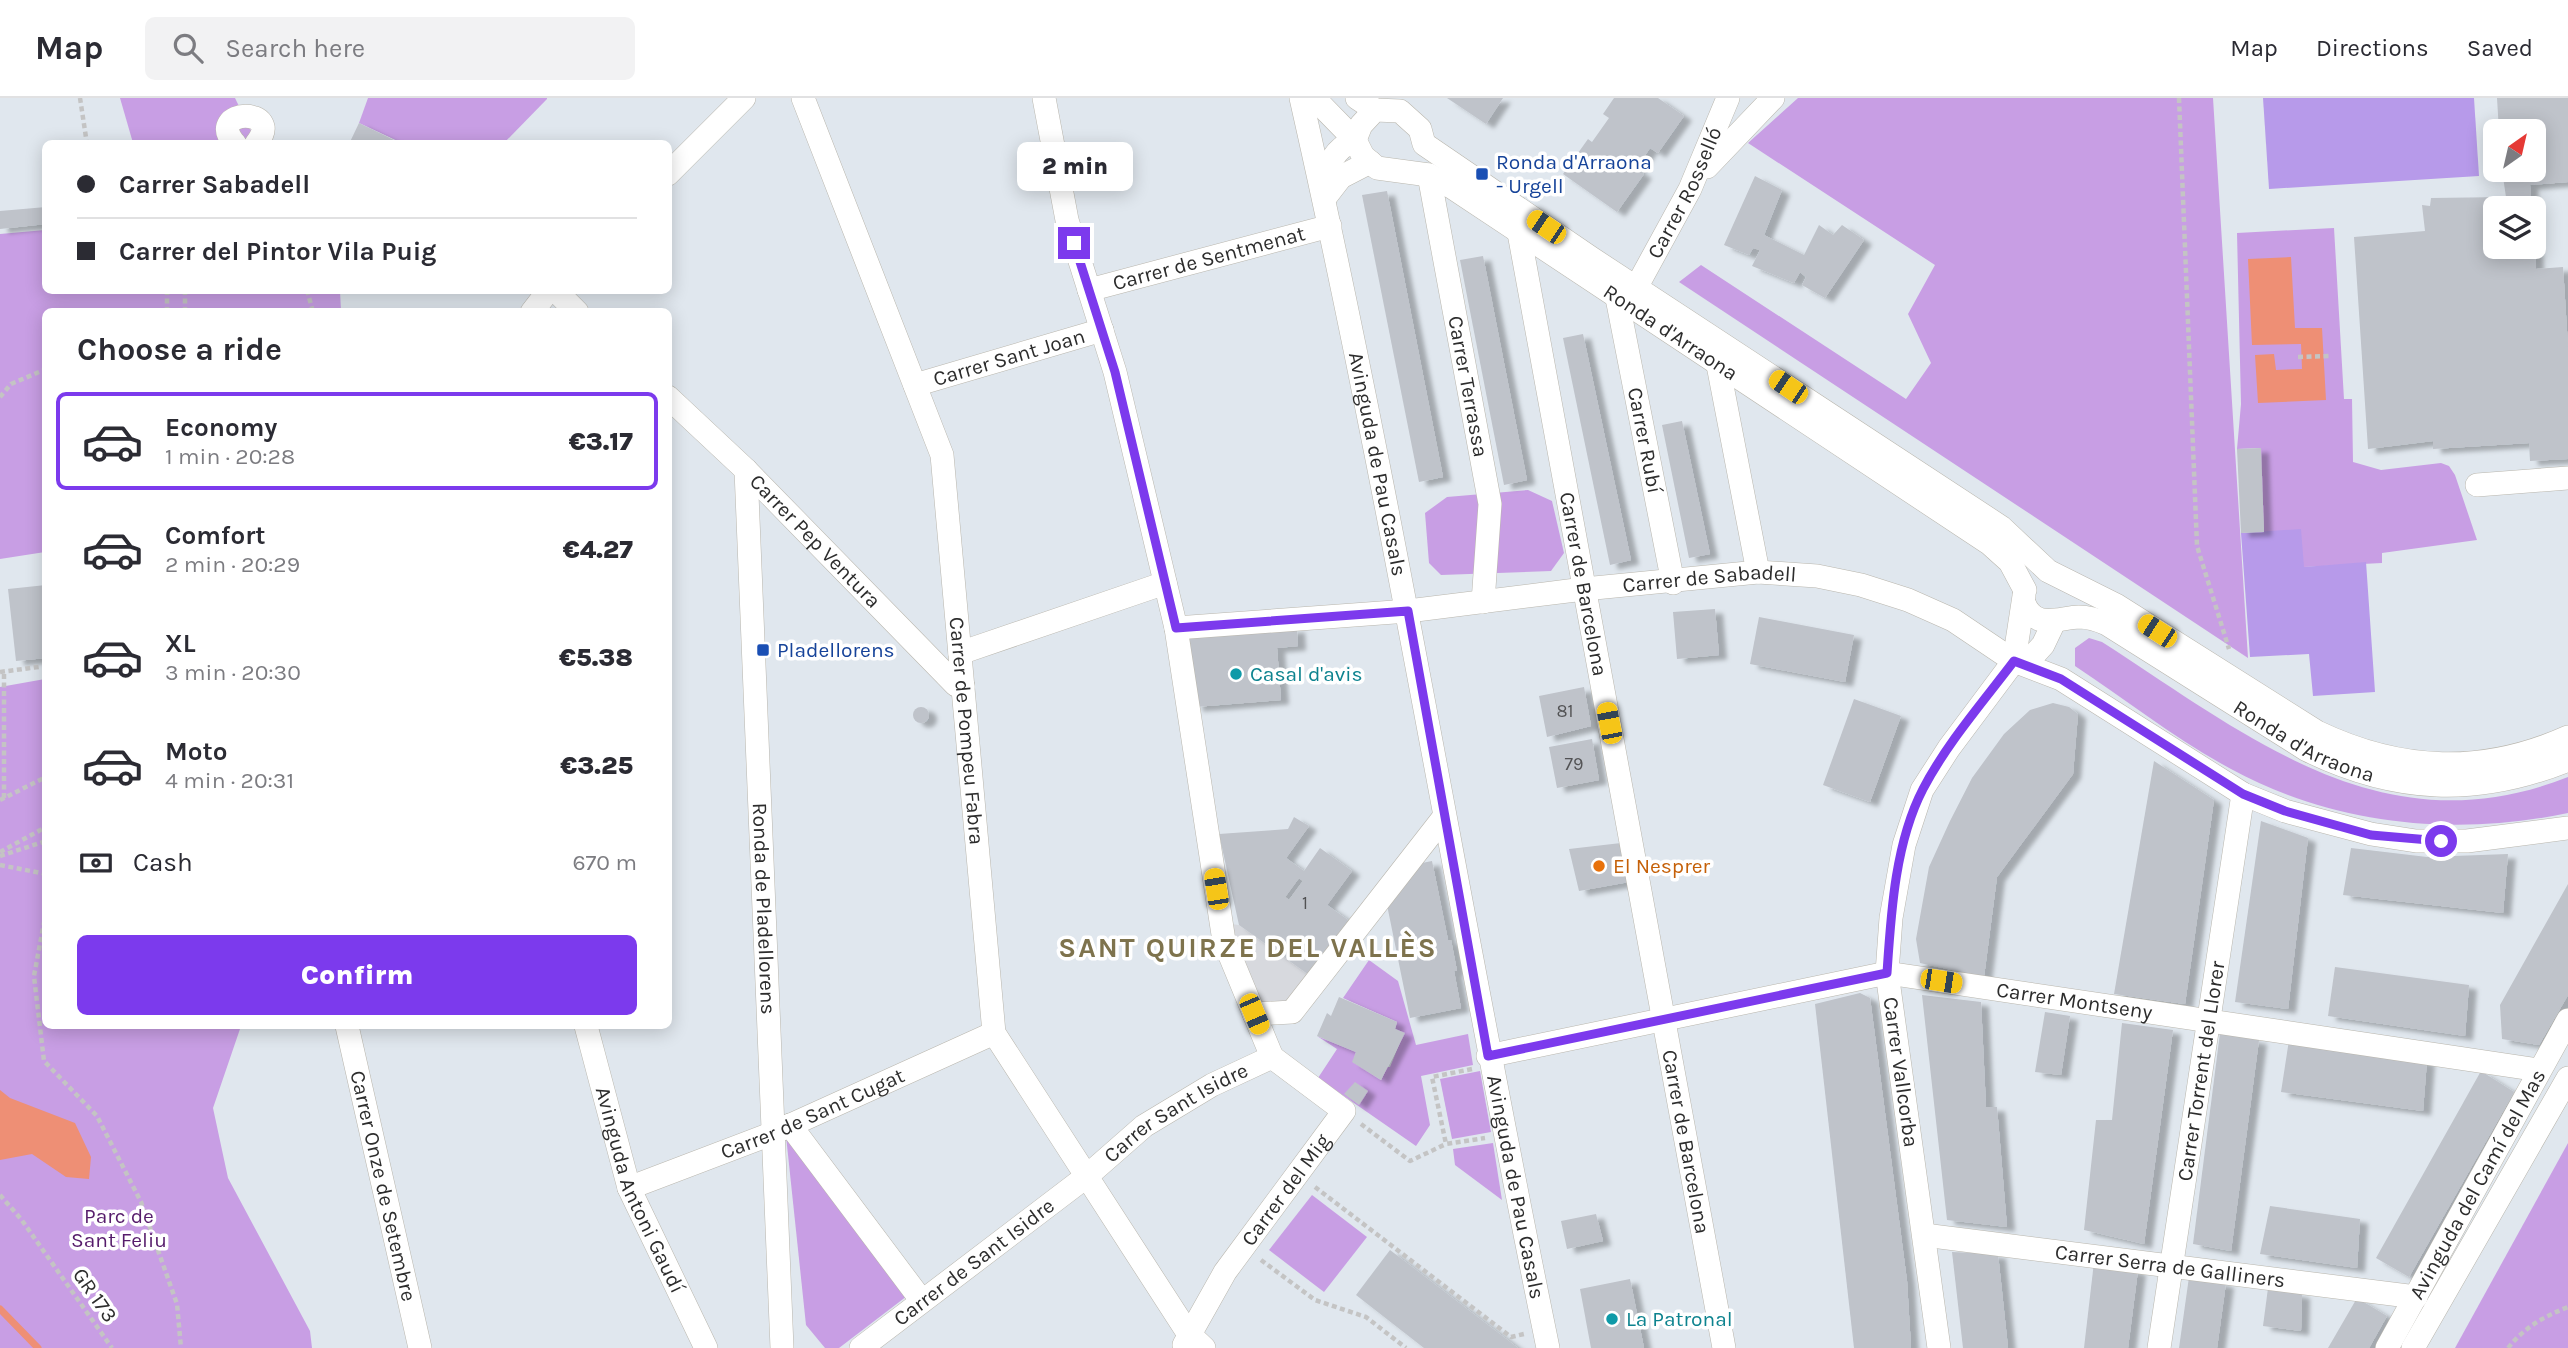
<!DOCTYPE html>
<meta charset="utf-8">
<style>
body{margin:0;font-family:Karla,sans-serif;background:#f2f2f3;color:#2b2b33;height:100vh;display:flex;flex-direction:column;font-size:26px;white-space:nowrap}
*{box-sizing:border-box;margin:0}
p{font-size:23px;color:#7c7c81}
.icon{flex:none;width:38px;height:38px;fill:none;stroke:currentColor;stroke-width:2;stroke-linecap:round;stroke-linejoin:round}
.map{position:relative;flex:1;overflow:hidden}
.drawer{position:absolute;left:42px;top:210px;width:630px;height:721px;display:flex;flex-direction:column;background:#fff;border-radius:10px;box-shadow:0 4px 18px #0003}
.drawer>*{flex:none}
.banner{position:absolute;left:42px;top:42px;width:630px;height:154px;border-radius:10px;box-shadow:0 4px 18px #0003;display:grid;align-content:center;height:154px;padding:0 35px;background:#fff}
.needle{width:46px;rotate:34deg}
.tools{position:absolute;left:2483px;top:21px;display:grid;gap:14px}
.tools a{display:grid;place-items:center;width:63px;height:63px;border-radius:10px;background:#fff;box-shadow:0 4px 18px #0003;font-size:35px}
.end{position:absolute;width:32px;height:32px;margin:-16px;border:9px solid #7c3aed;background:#fff;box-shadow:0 0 0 4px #fff}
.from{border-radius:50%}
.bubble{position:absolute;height:49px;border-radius:10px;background:#fff;box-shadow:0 4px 18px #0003;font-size:23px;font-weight:800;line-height:49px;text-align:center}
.car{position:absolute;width:21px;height:42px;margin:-21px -10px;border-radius:9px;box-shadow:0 0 5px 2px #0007;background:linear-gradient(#f5c518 24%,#345 0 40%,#f5c518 0 76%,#345 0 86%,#f5c518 0)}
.banner b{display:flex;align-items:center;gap:24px;height:66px;font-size:26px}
.banner b+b{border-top:2px solid #e1e1e2}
.banner i{width:18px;height:18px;background:#2b2b33}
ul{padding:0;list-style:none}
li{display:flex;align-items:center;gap:21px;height:98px;margin:0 14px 10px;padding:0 21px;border:4px solid transparent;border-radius:10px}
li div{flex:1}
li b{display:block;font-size:26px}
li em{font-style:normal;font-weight:800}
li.selected{border-color:#7c3aed}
li>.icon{width:63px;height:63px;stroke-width:1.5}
h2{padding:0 35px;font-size:32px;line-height:84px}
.pay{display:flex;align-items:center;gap:18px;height:77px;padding:0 35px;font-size:26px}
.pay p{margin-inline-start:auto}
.button{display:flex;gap:14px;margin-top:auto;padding:14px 35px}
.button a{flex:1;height:80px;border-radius:10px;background:#7c3aed;color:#fff;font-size:28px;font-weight:800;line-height:80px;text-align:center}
header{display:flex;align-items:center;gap:42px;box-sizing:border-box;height:98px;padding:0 35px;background:#fff;border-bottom:2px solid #e1e1e2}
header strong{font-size:33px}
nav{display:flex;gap:38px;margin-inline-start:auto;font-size:24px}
.search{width:490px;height:63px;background:#f2f2f3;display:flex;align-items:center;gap:18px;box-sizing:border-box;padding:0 24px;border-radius:10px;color:#7c7c81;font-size:26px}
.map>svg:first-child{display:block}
.green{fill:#c89ee4}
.pitch{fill:#b79aea}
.plaza{fill:#d7d9de}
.water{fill:#ee8f75}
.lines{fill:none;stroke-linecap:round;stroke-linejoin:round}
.stream{stroke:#ee8f75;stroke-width:7}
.building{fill:#bfc3ca;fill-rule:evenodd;filter:url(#shadow)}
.minor-casing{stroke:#b9b6ad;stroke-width:24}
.path{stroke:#c4c4c4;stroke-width:4.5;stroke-dasharray:5 3.5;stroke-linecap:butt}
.minor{stroke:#fff;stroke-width:23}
.route{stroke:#7c3aed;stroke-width:9}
.transit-dot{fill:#1a4fb4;stroke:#fff;stroke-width:2.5}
.culture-dot{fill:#0f9aa8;stroke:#fff;stroke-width:2.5}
.food-dot{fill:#e8710a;stroke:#fff;stroke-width:2.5}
.labels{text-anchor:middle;stroke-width:7;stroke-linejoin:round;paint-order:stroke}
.number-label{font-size:18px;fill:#525254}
.transit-label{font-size:21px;fill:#164399;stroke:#fff;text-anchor:start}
.street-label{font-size:21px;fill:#2d2d2d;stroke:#fff}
.culture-label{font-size:21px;fill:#0d838f;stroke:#fff;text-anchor:start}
.food-label{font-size:21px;fill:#c56008;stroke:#fff;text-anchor:start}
.park-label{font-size:21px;fill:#561c6b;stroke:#fff}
.district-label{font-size:28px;font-weight:bold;letter-spacing:2px;fill:#7e734d;stroke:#fff}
</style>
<header>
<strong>Map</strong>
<div class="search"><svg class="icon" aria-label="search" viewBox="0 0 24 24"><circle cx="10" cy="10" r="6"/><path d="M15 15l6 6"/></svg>Search here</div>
<nav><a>Map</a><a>Directions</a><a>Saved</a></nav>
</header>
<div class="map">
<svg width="2568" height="1250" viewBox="0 0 2568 1250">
<defs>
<filter id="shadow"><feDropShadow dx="8" dy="4.5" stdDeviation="2" flood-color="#0004"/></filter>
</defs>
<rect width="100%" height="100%" fill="#e0e7ee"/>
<!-- green -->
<g class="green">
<polygon points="120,0 235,0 257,45 133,45"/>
<polygon points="368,0 547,0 547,1 504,45 402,45 359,25"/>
<polygon points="1798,0 2213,0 2248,560 1679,184 1701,167 1906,301 1931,265 1908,216 1935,167 1748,45"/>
<polygon points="2334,130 2344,301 2352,301 2353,364 2381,372 2441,365 2449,368 2455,377 2477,442 2382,455 2382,465 2304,469 2264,434 2260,350 2237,351 2241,306 2237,135"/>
<polygon points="45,132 46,192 340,193 341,213 46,214 45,454 0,461 0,136"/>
<polygon points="1528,392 1552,403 1564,455 1551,473 1441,477 1429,465 1425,415 1447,399"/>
<path d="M2089 540 2102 544C2250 639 2383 752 2568 679V715C2454 739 2334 727 2231 671 2177 642 2126 602 2075 568V550Z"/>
<polygon points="45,581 46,928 241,928 213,1010 228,1080 310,1233 312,1250 0,1250 0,589"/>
<polygon points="1369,862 1398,883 1416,947 1468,936 1473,967 1421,978 1430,1027 1416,1048 1318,980 1337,951 1317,938 1356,954 1353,964 1381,982 1387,969 1390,969 1404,935 1395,931 1397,924 1343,900"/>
<polygon points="1480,973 1491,1034 1452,1041 1440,981"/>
<polygon points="786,1038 907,1198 839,1250 825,1250 806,1227"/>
<polygon points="1493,1045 1502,1102 1455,1067 1453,1051"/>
<polygon points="2568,1045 2568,1250 2455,1250"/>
<polygon points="1312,1097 1367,1139 1324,1194 1269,1152"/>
</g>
<!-- pitch -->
<g class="pitch">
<polygon points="2263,0 2474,0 2479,78 2269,91"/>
<polygon points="2301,431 2304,469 2366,464 2375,594 2313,598 2309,556 2250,559 2241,435"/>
</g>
<!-- plaza -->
<polygon class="plaza" points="1230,826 1239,827 1309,877 1285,904 1261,904"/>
<!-- water -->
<g class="water">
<polygon points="2291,159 2295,230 2322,230 2326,302 2258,305 2255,257 2274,256 2276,272 2302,271 2301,246 2252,247 2248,161"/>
<polygon points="0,992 10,1000 75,1025 91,1059 89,1081 66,1079 32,1056 0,1062"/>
</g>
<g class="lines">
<!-- stream -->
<polyline class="stream" points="0,1211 38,1250"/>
</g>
<!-- building -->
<g class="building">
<polygon points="1447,0 1503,0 1486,26"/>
<polygon points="1614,0 1658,0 1684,18 1658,55 1650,50 1636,71 1644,76 1617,114 1563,76 1588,41 1592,44 1609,20 1603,16"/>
<polygon points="2497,0 2568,0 2568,84 2530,87 2532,110 2496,110 2496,149 2535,149 2536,171 2563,169 2568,249 2568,361 2530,363 2529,345 2433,351 2433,343 2368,351 2354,139 2425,133 2422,107 2430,108 2431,100 2506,99 2502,72 2534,72 2534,33 2499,33"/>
<polygon points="359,25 402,46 349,46"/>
<polygon points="1755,78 1782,92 1764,137 1804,157 1819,127 1833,137 1842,127 1864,142 1825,200 1802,187 1806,179 1800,174 1794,185 1752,168 1760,152 1753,150 1749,157 1724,147"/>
<polygon points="1387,93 1443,379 1419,384 1362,97"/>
<polygon points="46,109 46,126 0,131 0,113"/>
<polygon points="1483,158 1527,382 1504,387 1460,162"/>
<polygon points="1583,236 1631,462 1610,467 1563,240"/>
<polygon points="1682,323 1710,456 1689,460 1662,327"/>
<polygon points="2261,350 2264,434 2241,435 2237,351"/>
<polygon points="46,487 46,560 16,563 8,491"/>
<polygon points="1715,511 1719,557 1677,561 1673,514"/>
<polygon points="1759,519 1854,537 1845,584 1750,566"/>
<polygon points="1297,530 1298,548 1277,550 1281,602 1195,609 1189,539"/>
<polygon points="1584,589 1591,628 1547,639 1539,598"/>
<polygon points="1854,601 1901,618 1870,704 1823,687"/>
<polygon points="2053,605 2069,609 2078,616 2073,676 1997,779 1984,879 1920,865 1916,841 1929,769 1950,723 1972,680 2004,636 2030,612"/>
<circle cx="921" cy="617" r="8"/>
<polygon points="1592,641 1599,682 1557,690 1549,649"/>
<polygon points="2154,663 2214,702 2185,906 2114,896"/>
<path d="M1294 719 1309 728 1286 760 1304 773 1320 750 1352 773 1327 807 1348 822 1309 877 1239 827 1219 736 1288 731ZM1299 780 1303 783 1289 802 1285 799Z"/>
<polygon points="2261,723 2308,740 2288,911 2235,904"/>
<polygon points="1621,745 1629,784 1579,793 1569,751"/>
<polygon points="2351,750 2427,759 2508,756 2503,815 2343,797"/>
<polygon points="1432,763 1448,842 1451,842 1457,873 1454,873 1461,910 1410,920 1387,807 1417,766"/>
<polygon points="2568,786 2568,897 2539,947 2502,941 2500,907"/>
<polygon points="2335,869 2469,887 2465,938 2328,918"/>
<polygon points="1860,895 1870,900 1907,1183 1911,1250 1854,1250 1815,906"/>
<polygon points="1922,897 1981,904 1986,1009 1997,1009 2007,1129 1947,1122"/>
<polygon points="1339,899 1397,924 1395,931 1405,935 1381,982 1352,964 1356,954 1317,938 1327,915 1331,918"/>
<polygon points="2045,914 2070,918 2061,977 2035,974"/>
<polygon points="2122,925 2173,932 2144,1146 2084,1132 2096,1022 2112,1022"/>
<polygon points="2220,935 2259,942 2231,1153 2193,1146"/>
<polygon points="2289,942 2427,962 2423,1013 2281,994"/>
<polygon points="2481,973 2514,994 2409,1179 2376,1160"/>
<polygon points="1355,984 1368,993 1359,1007 1344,996"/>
<polygon points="2270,1108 2360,1121 2357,1170 2260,1156"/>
<polygon points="1596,1116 1603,1143 1567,1151 1561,1123"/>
<polygon points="1390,1152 1518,1250 1424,1250 1356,1197"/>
<polygon points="1952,1154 1998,1156 2008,1250 1963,1250"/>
<polygon points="2094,1164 2138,1172 2128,1250 2084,1250"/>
<polygon points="2189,1179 2226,1185 2217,1250 2179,1250"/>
<polygon points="1630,1181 1644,1250 1591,1250 1580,1191"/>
<polygon points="2268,1190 2302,1196 2301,1233 2263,1228"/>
<polygon points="2357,1200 2387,1218 2369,1250 2328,1250"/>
</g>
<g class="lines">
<defs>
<g id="minor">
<path id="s1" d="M803 0 942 357 994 935 1188 1235 1204 1250"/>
<polyline points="1044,0 1067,122 1115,274 1176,530 1224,843 1272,959"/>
<path id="s2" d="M1301 0C1395 414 1462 834 1548 1250"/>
<path id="s3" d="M1314 0 1355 42 1363 58 1377 70 1429 77 1453 90 1990 446 2010 464 2025 492"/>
<polyline points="1357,0 1375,12"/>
<path d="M1355 42 1361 27 1375 12 1400 13 1420 31 1424 46 1591 160 2001 429 2048 473 2116 507 2317 634C2401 674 2483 677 2568 639"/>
<path d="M235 46C203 10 287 8 256 46"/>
<polyline points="1707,69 1773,0"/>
<polyline points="668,76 744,0"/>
<path id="s4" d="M1429 77 1490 406 1483 504"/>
<path d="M1325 89C1326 67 1334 51 1355 42"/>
<polyline points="1324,101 1341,79 1370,64"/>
<path id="s5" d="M1519 135 1724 1250"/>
<path id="s6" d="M1637 188 1690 91 1728 0"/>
<polyline points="555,192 577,214"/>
<path id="s7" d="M1089 192 1330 128"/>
<path id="s8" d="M1617 200 1673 485"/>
<polyline points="532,214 549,192"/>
<polyline points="1718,267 1758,474"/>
<path id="s9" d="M915 287 1102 232"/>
<path id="s10" d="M668 299 746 372 956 587 963 588"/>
<path id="s11" d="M746 372 782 1250"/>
<polyline points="2477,387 2568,380"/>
<path id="s12" d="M2024 505C2035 532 2057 520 2079 519 2089 519 2098 522 2107 526L2307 652C2395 695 2477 699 2568 662"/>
<path id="s13" d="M1176 530 1408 513 1584 491 1758 474 1817 478 1861 487 1908 502 1953 522 2014 563 2061 581 2243 696 2285 713 2371 736 2416 743H2467L2568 730"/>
<polyline points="960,555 1165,485"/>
<polyline points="2014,563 2024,498"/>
<polyline points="1254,916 1292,914 1444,719"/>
<path id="s14" d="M347 928 420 1250"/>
<path id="s15" d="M586 928 629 1090 706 1250"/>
<path id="s16" d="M1488 958 1887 875 2539 972"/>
<polyline points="790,1027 922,1203"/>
<path id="s17" d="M629 1090 771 1036 994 935"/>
<path id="s18" d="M1924 1137 2416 1199"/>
<path id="s19" d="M1184 1247 1225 1174 1344 1013 1272 959"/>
<path id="s20" d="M861 1250 1087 1078 1144 1028 1212 987 1272 959"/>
<polyline points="1939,1250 1887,875 1891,820 1904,747 1922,692 1949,650 2014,563 2033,558 2043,547 2054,524"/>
<path id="s21" d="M2159 1250 2243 696"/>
<path id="s22" d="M2387 1250 2568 922"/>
<polyline points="2413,1250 2568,980"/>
</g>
</defs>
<!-- minor casing -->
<use href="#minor" class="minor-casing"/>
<!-- path -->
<g class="path">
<polyline points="80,0 87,46"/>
<polyline points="2179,0 2197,448 2229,551"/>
<polyline points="167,192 167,214"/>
<polyline points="185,192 185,214"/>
<polyline points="307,192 313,214"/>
<polyline points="2298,259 2330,258"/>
<polyline points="0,299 11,286 46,271"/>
<polyline points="0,574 46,568"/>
<polyline points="4,700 4,574"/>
<polyline points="0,702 46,679"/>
<polyline points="0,754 46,729"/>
<polyline points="0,758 46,743"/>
<polyline points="0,767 46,776"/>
<polyline points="46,814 34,878 44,963 97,1018 141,1104 177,1206 181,1250"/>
<polyline points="1472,971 1432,979 1446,1046 1485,1040"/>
<polyline points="1361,1026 1410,1063 1446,1046"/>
<polyline points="1315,1089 1511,1239 1524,1236"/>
<polyline points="0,1097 21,1121 112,1250"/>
<polyline points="1261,1162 1315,1202 1366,1219 1406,1250"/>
<path d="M2508 1250C2525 1229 2543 1219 2568 1209"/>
</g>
<!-- minor -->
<use href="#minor" class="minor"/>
</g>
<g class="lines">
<!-- route -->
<path class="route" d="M1074 145 1115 274 1176 530 1408 513 1488 958 1887 875C1891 815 1895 745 1923 691 1947 645 1983 604 2014 563L2061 581 2243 696 2285 713 2371 737 2441 743"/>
</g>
<!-- markers -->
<g class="transit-dot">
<rect x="1475" y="69" width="14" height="14" rx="3.5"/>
<rect x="756" y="545" width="14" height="14" rx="3.5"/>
</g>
<g class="culture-dot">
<circle cx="1236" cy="576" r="7"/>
<circle cx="1612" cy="1221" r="7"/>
</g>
<circle class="food-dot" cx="1599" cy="768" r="7"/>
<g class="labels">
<!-- number labels -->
<g class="number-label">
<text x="1565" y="619">81</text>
<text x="1574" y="672">79</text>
<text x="1305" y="811">1</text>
</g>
<!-- transit labels -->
<g class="transit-label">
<text x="1496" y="71">Ronda d'Arraona<tspan x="1496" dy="24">- Urgell</tspan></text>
<text x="777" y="559">Pladellorens</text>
</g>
<!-- street labels -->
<g class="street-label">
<text dy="7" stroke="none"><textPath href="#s6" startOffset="105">Carrer Rosselló</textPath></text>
<text dy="7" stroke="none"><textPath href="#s7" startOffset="124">Carrer de Sentmenat</textPath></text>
<text dy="7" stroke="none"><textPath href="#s3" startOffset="436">Ronda d'Arraona</textPath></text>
<text dy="7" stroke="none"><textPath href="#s9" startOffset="98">Carrer Sant Joan</textPath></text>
<text dy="7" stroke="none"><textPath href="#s4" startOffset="215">Carrer Terrassa</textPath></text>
<text dy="7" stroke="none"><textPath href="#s8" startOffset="145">Carrer Rubí</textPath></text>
<text dy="7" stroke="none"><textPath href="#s2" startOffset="374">Avinguda de Pau Casals</textPath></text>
<text dy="7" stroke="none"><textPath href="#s10" startOffset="206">Carrer Pep Ventura</textPath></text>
<text dy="7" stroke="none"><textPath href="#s13" startOffset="536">Carrer de Sabadell</textPath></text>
<text dy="7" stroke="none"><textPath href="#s5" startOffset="357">Carrer de Barcelona</textPath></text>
<text dy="7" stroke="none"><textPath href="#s1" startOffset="660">Carrer de Pompeu Fabra</textPath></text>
<text dy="7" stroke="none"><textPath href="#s12" startOffset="322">Ronda d'Arraona</textPath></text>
<text dy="7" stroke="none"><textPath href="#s11" startOffset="439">Ronda de Pladellorens</textPath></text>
<text dy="7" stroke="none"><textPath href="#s16" startOffset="597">Carrer Montseny</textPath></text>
<text dy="7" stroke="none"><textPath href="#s21" startOffset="280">Carrer Torrent del Llorer</textPath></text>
<text transform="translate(1901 974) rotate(82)" y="7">Carrer Vallcorba</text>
<text dy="7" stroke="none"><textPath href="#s17" startOffset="198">Carrer de Sant Cugat</textPath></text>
<text dy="7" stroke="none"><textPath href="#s20" startOffset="394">Carrer Sant Isidre</textPath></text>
<text dy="7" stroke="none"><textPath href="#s5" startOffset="924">Carrer de Barcelona</textPath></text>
<text dy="7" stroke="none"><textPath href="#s22" startOffset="187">Avinguda del Camí del Mas</textPath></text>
<text dy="7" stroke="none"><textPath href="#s2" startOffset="1110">Avinguda de Pau Casals</textPath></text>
<text dy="7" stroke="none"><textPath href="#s14" startOffset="164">Carrer Onze de Setembre</textPath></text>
<text dy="7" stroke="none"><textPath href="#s15" startOffset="173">Avinguda Antoni Gaudí</textPath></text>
<text dy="7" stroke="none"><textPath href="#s19" startOffset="186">Carrer del Mig</textPath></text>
<text dy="7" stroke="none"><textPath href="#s20" startOffset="142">Carrer de Sant Isidre</textPath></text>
<text dy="7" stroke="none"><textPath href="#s18" startOffset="248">Carrer Serra de Galliners</textPath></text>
<text transform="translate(95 1197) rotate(55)" y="7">GR 173</text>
</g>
<!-- culture labels -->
<g class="culture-label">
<text x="1250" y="583">Casal d'avis</text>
<text x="1626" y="1228">La Patronal</text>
</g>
<!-- food labels -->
<g class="food-label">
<text x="1613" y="775">El Nesprer</text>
</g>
<!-- park labels -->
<g class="park-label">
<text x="119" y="1125">Parc de<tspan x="119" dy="24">Sant Feliu</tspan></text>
</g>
<!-- district labels -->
<g class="district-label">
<text x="1248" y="859">SANT QUIRZE DEL VALLÈS</text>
</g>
</g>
</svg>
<div class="tools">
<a><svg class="needle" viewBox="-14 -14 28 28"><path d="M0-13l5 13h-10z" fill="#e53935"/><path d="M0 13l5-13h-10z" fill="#7c7c81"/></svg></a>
<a><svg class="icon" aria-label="layers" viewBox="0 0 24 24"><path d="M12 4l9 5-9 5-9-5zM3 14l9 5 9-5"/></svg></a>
</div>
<i class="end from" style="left:2441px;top:743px"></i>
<i class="end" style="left:1074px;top:145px"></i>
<div class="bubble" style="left:1017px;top:44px;width:116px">2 min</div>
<i class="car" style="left:1546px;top:129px;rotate:304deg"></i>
<i class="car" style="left:1788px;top:289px;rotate:304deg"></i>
<i class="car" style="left:2157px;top:533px;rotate:303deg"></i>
<i class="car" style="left:1609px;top:625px;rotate:349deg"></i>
<i class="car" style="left:1216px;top:791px;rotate:351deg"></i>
<i class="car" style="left:1941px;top:883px;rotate:99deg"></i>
<i class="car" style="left:1254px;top:916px;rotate:157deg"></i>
<div class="banner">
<b><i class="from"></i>Carrer Sabadell</b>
<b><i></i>Carrer del Pintor Vila Puig</b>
</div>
<section class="drawer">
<h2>Choose a ride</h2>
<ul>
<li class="selected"><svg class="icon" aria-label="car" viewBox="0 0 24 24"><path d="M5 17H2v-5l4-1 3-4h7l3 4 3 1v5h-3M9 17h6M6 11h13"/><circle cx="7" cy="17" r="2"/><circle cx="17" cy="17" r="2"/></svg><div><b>Economy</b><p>1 min · 20:28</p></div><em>€3.17</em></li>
<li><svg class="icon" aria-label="car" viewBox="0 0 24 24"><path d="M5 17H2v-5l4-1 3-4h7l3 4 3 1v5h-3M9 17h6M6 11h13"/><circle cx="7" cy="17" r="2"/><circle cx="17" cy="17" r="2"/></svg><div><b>Comfort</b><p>2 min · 20:29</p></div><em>€4.27</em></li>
<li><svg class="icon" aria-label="car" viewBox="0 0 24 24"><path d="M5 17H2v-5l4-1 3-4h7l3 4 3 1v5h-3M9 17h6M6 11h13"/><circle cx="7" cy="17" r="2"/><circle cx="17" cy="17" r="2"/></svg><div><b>XL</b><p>3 min · 20:30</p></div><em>€5.38</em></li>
<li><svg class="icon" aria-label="car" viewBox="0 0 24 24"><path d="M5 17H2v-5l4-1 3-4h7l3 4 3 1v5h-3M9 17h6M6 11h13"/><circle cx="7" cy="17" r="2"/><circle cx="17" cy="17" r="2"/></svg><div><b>Moto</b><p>4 min · 20:31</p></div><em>€3.25</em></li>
</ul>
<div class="pay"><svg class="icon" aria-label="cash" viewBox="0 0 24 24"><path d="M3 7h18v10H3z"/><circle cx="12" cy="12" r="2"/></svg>Cash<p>670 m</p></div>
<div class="button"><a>Confirm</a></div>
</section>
</div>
